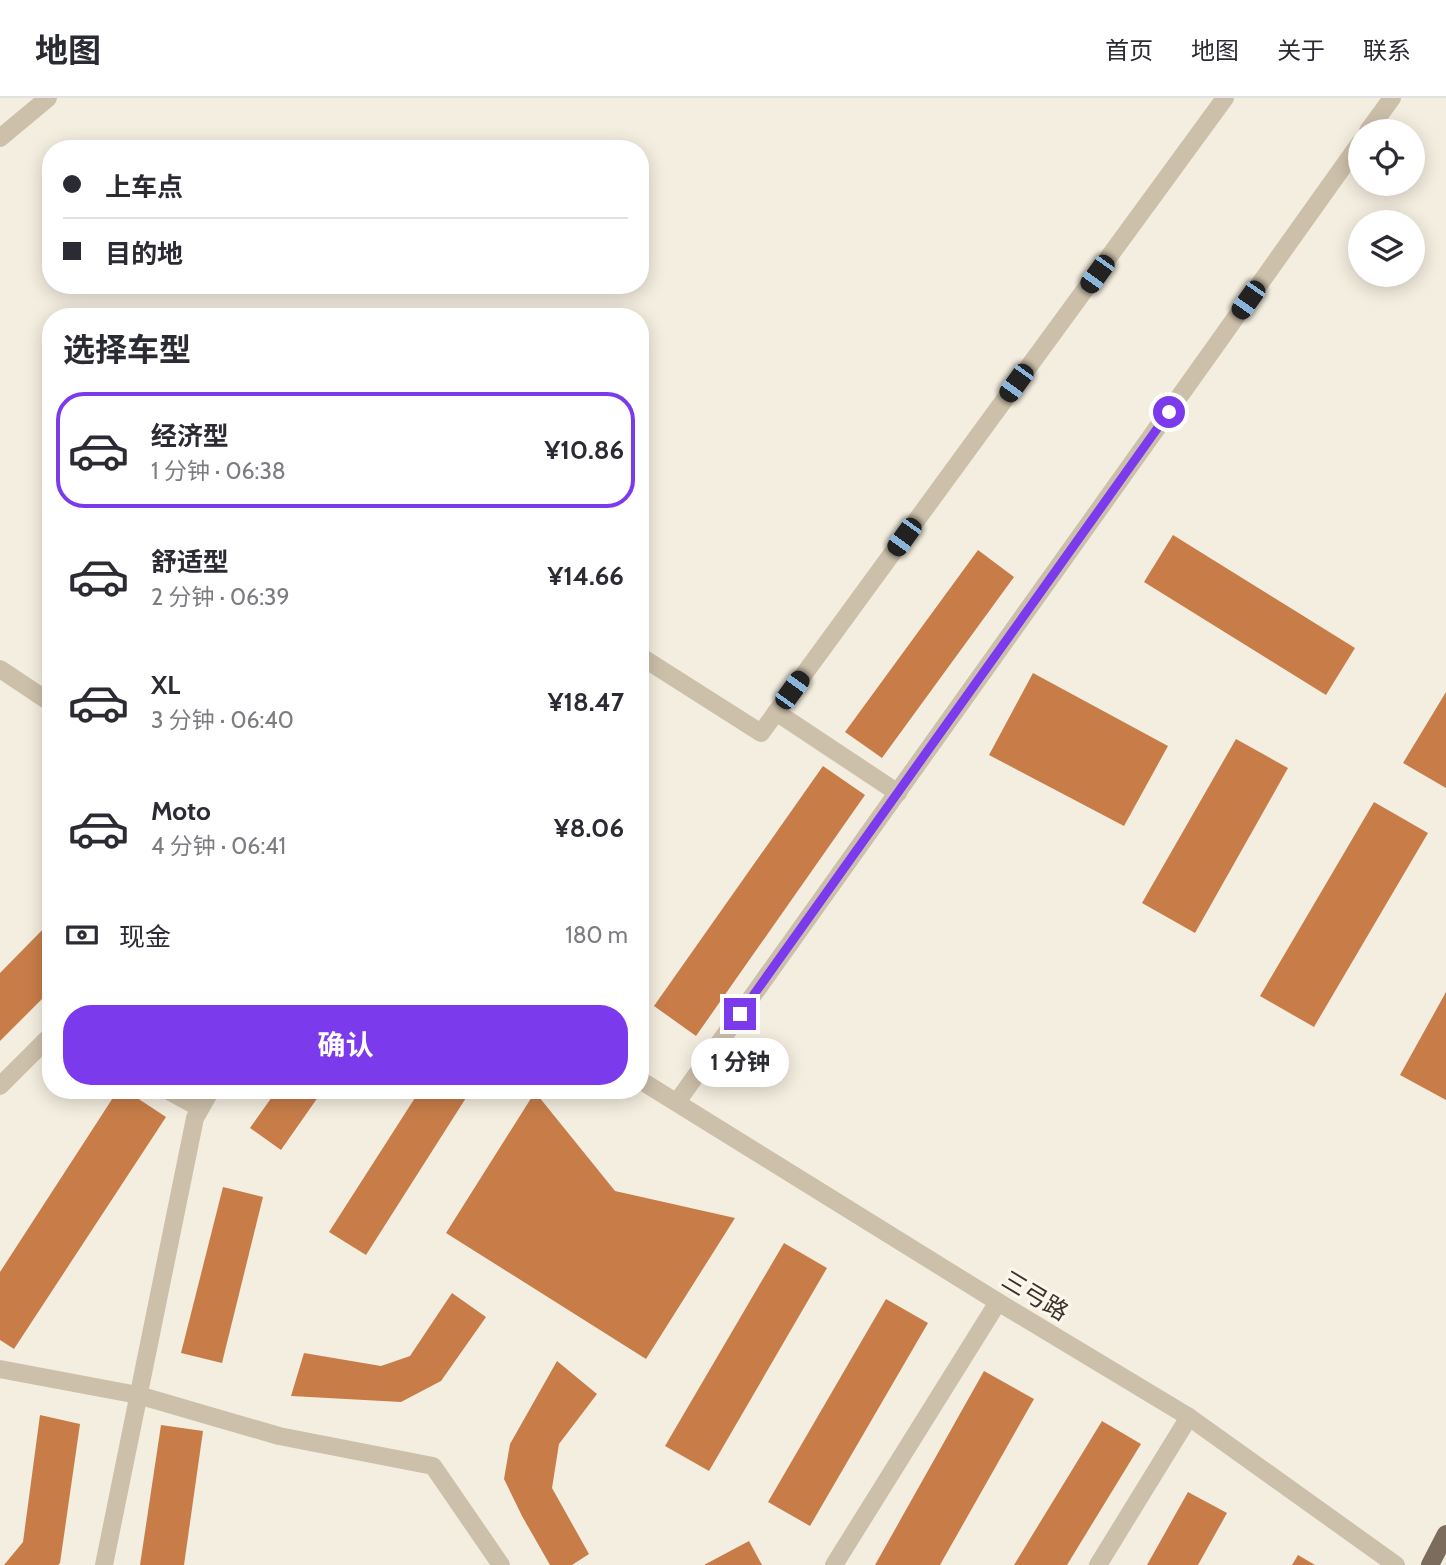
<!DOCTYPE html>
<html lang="zh">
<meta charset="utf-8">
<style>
body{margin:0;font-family:Cabin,"Noto Sans SC",sans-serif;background:#f2f2f3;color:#2b2b33;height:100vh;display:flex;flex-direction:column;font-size:26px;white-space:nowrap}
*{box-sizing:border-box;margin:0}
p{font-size:23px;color:#7c7c81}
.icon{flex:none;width:38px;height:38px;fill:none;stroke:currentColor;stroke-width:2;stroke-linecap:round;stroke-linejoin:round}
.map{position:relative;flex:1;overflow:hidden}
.panel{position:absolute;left:42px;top:210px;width:607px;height:791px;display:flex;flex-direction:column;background:#fff;border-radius:28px;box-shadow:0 4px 18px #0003}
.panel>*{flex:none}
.hud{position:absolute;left:42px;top:42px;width:607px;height:154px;border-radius:28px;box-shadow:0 4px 18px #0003;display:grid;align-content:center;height:154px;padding:0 21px;background:#fff}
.controls{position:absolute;left:1348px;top:21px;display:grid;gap:14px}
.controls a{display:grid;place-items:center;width:77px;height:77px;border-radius:50%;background:#fff;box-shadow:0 4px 18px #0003;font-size:35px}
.end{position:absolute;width:32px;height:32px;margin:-16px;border:9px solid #7c3aed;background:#fff;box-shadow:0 0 0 4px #fff}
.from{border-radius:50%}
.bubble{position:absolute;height:49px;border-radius:24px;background:#fff;box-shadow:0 4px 18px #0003;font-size:23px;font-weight:700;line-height:49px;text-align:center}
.car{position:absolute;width:21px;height:42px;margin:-21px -10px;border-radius:9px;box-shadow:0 0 5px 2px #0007;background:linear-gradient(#222 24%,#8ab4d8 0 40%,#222 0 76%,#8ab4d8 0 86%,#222 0)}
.hud b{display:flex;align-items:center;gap:24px;height:66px;font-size:26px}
.hud b+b{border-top:2px solid #e1e1e2}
.hud i{width:18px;height:18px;background:#2b2b33}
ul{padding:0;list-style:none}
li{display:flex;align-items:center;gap:21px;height:116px;margin:0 14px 10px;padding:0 7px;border:4px solid transparent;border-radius:28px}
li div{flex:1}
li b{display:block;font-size:26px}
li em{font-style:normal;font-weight:700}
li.on{border-color:#7c3aed}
li>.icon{width:63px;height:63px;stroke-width:1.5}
h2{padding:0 21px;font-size:32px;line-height:84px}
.pay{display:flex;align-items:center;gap:18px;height:77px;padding:0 21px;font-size:26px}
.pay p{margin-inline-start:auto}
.button{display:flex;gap:14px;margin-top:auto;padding:14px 21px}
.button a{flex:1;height:80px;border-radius:28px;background:#7c3aed;color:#fff;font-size:28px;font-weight:700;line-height:80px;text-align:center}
header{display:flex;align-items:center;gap:42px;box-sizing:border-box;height:98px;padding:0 35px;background:#fff;border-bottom:2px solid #e1e1e2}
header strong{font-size:33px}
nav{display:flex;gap:38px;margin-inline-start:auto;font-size:24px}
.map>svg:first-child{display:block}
.building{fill:#c87d49}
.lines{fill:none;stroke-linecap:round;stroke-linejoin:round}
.minor{stroke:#cdc0ab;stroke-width:18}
.major{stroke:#7c6c5b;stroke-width:18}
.route{stroke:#7c3aed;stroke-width:9}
.labels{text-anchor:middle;stroke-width:6;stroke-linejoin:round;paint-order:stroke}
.street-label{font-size:24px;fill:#3a322a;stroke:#fbf7ed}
</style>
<header>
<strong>地图</strong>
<nav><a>首页</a><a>地图</a><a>关于</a><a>联系</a></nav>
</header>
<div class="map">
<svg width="1446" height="1467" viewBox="0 0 1446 1467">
<rect width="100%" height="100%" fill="#f4eee0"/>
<!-- building -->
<g class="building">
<polygon points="1173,437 1355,550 1326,597 1144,484"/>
<polygon points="978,452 1014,479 882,660 845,634"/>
<polygon points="1033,575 1168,648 1124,728 989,657"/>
<polygon points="1446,594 1446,690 1403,665"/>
<polygon points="1236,641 1288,670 1195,835 1142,805"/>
<polygon points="823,668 865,697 696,938 654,908"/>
<polygon points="1374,704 1428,735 1314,929 1260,898"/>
<polygon points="51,823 51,892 0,943 0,875"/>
<polygon points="1446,894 1446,1002 1400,977"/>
<polygon points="118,992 125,992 166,1019 14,1251 0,1242 0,1174"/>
<polygon points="277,992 323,992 281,1052 250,1030"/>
<polygon points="420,992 471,992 366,1157 329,1134"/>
<polygon points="535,994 615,1093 735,1120 646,1261 446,1135"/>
<polygon points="223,1089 263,1099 222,1265 181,1255"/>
<polygon points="784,1145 827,1170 709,1373 665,1348"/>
<polygon points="452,1195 486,1219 441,1283 401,1304 291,1298 304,1255 381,1268 410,1258"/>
<polygon points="886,1201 928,1225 810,1428 768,1404"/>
<polygon points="557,1263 597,1296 559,1346 552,1390 589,1456 572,1467 550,1467 522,1418 504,1381 510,1346"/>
<polygon points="984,1273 1034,1301 940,1467 875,1467"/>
<polygon points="40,1317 80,1326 60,1465 58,1467 4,1467 23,1444"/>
<polygon points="1102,1323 1141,1346 1067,1467 1014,1467"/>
<polygon points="161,1327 203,1333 184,1467 140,1467"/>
<polygon points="1188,1394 1227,1415 1198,1467 1147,1467"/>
<polygon points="749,1443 762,1467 704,1467"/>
<polygon points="1298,1457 1315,1467 1292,1467"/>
</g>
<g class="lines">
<!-- minor -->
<g class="minor">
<polyline points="1368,33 1392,0"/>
<polyline points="0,40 48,0"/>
<polyline points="640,558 761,635 1225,0"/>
<polyline points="0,571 51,605"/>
<polyline points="776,614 898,695"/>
<polyline points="640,982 998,1204 1189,1319 1396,1467"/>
<polyline points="0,988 51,937"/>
<polyline points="167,992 200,1010"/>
<polyline points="677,1004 1360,45"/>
<polyline points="0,1271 138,1297 279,1338 433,1368 501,1467"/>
<polyline points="104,1467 195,1020 211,992"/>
<polyline points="834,1467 998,1204"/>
<polyline points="1098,1467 1189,1319"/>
</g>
<!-- major -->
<polyline class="major" points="1430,1467 1446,1436"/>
</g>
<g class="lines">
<!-- route -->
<polyline class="route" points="740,916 1169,314"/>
</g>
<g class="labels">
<!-- street labels -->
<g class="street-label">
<text transform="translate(1035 1198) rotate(31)" y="8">三弓路</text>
</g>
</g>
</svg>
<div class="controls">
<a><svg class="icon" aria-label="locate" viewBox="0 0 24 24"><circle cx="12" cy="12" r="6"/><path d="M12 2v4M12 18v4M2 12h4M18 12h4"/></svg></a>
<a><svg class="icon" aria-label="layers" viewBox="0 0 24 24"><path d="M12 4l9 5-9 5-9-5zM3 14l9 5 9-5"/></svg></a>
</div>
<i class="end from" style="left:1169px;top:314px"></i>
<i class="end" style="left:740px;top:916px"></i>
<div class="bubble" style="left:691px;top:940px;width:98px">1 分钟</div>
<i class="car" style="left:1097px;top:176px;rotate:216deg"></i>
<i class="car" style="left:1248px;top:202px;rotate:215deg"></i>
<i class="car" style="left:1016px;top:285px;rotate:216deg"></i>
<i class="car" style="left:904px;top:439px;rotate:216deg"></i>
<i class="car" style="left:792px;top:592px;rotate:36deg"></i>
<div class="hud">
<b><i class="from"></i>上车点</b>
<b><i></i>目的地</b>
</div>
<section class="panel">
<h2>选择车型</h2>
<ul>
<li class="on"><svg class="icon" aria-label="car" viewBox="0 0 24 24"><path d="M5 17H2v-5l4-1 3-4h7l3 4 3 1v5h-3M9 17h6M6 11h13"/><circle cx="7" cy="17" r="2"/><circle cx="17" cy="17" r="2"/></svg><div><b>经济型</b><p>1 分钟 · 06:38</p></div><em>¥10.86</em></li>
<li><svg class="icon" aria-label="car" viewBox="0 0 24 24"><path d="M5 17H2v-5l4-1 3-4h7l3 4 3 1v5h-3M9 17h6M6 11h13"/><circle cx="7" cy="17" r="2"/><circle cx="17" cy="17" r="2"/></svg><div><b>舒适型</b><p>2 分钟 · 06:39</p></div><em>¥14.66</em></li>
<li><svg class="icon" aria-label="car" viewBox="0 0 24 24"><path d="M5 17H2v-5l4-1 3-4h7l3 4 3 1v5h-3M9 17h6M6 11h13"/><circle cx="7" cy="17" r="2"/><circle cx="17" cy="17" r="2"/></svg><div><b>XL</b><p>3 分钟 · 06:40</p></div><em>¥18.47</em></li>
<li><svg class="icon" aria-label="car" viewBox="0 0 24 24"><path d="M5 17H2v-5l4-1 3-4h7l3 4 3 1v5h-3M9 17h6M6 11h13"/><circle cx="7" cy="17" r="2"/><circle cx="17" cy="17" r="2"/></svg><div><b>Moto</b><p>4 分钟 · 06:41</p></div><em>¥8.06</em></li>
</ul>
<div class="pay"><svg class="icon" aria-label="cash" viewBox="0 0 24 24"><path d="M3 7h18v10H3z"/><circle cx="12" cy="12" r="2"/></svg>现金<p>180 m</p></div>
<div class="button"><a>确认</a></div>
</section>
</div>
